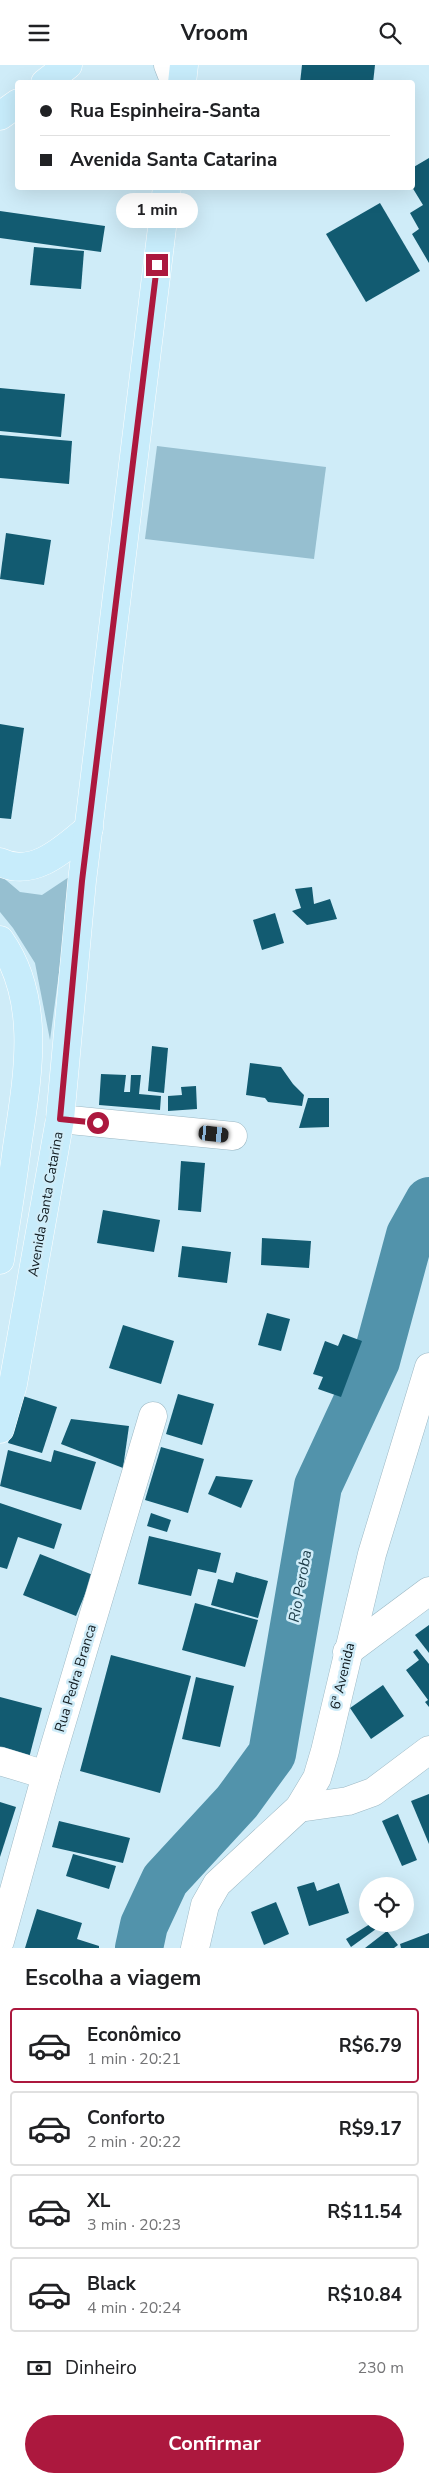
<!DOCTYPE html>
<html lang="pt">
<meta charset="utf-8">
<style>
body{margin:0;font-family:"Nunito Sans",sans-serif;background:#f6f6f6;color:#202124;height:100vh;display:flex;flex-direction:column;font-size:19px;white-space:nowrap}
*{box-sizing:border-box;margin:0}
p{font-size:16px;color:#757577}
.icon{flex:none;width:28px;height:28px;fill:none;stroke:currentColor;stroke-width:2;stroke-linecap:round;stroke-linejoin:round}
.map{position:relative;height:1883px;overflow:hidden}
.drawer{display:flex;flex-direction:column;background:#fff;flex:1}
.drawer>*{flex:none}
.top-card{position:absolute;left:15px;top:15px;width:400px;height:110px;border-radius:5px;box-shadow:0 5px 20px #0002;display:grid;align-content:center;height:110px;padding:0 25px;background:#fff}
.controls{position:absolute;left:359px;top:1812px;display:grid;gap:10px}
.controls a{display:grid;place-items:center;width:55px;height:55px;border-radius:50%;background:#fff;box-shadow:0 5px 20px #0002;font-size:25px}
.end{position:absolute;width:22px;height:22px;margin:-11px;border:6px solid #ac183e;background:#fff;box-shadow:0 0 0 2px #fff}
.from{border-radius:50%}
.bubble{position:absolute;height:35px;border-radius:18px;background:#fff;box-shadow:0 5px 20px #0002;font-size:16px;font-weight:700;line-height:35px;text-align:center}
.car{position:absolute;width:15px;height:30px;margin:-15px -8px;border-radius:6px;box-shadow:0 0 4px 1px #0007;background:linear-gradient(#222 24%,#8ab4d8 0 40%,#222 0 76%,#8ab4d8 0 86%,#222 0)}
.top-card b{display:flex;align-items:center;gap:18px;height:48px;font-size:19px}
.top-card b+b{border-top:1px solid #e0e0e0}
.top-card i{width:12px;height:12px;background:#202124}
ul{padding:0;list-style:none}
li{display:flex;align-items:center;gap:15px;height:75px;margin:0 10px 8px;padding:0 15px;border:2px solid #e0e0e0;border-radius:5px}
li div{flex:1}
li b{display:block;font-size:19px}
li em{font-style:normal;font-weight:700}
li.current{border-color:#ac183e}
li>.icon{width:45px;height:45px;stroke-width:1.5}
h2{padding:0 25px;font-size:22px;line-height:60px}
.pay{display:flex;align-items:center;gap:12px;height:55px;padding:0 25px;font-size:19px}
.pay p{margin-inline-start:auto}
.button{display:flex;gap:10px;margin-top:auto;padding:10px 25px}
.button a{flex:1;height:58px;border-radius:30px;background:#ac183e;color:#fff;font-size:20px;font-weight:700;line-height:58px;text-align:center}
header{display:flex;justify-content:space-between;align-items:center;height:65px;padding:0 25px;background:#fff;font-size:22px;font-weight:700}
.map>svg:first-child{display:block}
.green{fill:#96bfd0}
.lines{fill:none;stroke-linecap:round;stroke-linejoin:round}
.river{stroke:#5293ab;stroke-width:48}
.building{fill:#125b71}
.minor-casing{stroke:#9cb8c4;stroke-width:29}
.major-casing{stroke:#fff;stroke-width:29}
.minor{stroke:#fff;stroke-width:28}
.major{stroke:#c7ecfb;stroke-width:28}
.route{stroke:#ac183e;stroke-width:6}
.labels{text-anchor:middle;stroke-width:5;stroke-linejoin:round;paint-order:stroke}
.street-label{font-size:14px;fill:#121c21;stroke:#cfecf8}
.water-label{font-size:15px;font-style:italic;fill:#193945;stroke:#cfecf8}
</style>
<header><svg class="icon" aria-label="menu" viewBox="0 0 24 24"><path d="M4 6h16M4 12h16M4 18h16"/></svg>Vroom<svg class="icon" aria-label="search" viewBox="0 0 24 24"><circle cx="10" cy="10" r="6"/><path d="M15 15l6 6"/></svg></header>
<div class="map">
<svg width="429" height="1883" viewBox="0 0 429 1883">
<rect width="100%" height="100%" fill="#cfecf8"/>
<!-- green -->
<g class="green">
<polygon points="157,381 326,402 314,494 145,474"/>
<polygon points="0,810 20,827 42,830 72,810 50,975 35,898 13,863 0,847"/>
</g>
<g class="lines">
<!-- river -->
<polyline class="river" points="139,1883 144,1860 165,1815 237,1737 272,1689 318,1421 376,1296 410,1170 429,1136"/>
</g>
<!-- building -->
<g class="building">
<polygon points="302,0 375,0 373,18 300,18"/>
<polygon points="429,93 429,198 412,169 419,164 410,148 423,140 412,122 412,103"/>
<polygon points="380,138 420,206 366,237 326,169"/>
<polygon points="0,146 105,161 101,187 0,173"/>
<polygon points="34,182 84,186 81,224 30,220"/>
<polygon points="0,323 65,329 61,372 0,366"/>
<polygon points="0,370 72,376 69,419 0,413"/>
<polygon points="6,468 51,475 44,520 0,514"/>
<polygon points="0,659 24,663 11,754 0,753"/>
<polygon points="312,822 314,839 330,834 337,854 307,860 292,846 301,843 295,824"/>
<polygon points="275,848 284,878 262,885 253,855"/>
<polygon points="152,981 168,983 164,1028 148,1026"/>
<polygon points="250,998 281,1002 293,1019 304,1030 302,1041 268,1037 265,1033 246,1030"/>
<polygon points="101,1009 126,1010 124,1027 130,1027 131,1010 141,1010 139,1029 161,1031 160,1045 99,1040"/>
<polygon points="196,1021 197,1044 168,1046 168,1031 182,1030 181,1022"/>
<polygon points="308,1033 329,1033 329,1062 299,1063"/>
<polygon points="181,1096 205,1098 201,1147 178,1145"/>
<polygon points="103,1145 160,1155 154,1187 97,1178"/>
<polygon points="262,1173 311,1176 309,1203 261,1200"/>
<polygon points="182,1181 231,1187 227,1218 178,1212"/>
<polygon points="267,1248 290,1254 281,1286 258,1280"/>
<polygon points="123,1260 174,1276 161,1319 109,1303"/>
<polygon points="343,1269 362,1276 341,1332 318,1324 323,1312 313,1309 325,1276 338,1281"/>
<polygon points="178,1329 214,1339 202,1380 166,1369"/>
<polygon points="23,1331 57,1342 42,1388 8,1378"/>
<polygon points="71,1354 129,1361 123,1403 61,1379"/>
<polygon points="161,1382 204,1394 188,1448 145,1435"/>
<polygon points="8,1385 51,1397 54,1385 96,1397 81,1445 0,1421"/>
<polygon points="216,1411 253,1415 241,1443 208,1429"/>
<polygon points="0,1438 62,1459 54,1484 18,1472 7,1504 0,1502"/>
<polygon points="151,1448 171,1455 167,1467 147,1461"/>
<polygon points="149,1471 221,1488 216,1508 198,1504 191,1531 138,1519"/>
<polygon points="40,1489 93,1510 76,1551 23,1530"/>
<polygon points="236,1507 268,1516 258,1553 211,1540 218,1514 233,1518"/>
<polygon points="195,1538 258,1555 245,1602 182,1585"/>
<polygon points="429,1560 429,1588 415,1570"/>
<polygon points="417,1584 429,1599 429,1642 425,1637 428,1635 406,1605 419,1595 413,1587"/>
<polygon points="111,1590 191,1611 160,1728 80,1706"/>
<polygon points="196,1612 234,1621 220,1682 182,1674"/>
<polygon points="383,1620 404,1651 371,1674 350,1643"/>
<polygon points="0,1632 42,1643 29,1693 0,1684"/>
<polygon points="429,1729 429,1779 411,1736"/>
<polygon points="0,1737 16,1742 0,1792"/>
<polygon points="398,1749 417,1795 402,1801 382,1756"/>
<polygon points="59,1756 130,1773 123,1798 52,1782"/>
<polygon points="73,1789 116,1801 109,1824 66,1811"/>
<polygon points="314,1817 317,1826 339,1818 349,1848 309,1861 297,1822"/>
<polygon points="276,1837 289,1869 264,1880 251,1847"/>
<polygon points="37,1844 82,1858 77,1874 99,1881 99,1883 25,1883"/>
<polygon points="370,1859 383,1859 351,1882 346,1874"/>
<polygon points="387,1866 398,1880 394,1883 365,1883"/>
<polygon points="429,1868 429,1883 401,1883 400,1879"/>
</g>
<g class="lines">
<defs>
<g id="minor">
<polyline points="168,0 175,18"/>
<polyline points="60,1054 233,1071"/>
<polyline points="347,1587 429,1526"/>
<polyline points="0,1696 46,1710"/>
<polyline points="299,1743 348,1736 373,1727 429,1685"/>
<polyline points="0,1876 46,1710 153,1351"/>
<polyline points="195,1883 205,1840 217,1819 299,1743 317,1713 325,1686 372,1489 429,1302"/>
</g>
<g id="major">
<polyline points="45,18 68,0"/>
<polyline points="182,18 184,0"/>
<polyline points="0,51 18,38"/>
<path d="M0 797C34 814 66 782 89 763"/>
<path d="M0 875C43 936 27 1014 17 1082 12 1120 6 1158 0 1195"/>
<polyline points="0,1364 13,1319 60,1054 82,816 167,122"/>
</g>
</defs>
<!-- minor casing -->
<use href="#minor" class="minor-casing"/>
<!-- major casing -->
<use href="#major" class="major-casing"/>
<!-- minor -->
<use href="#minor" class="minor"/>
<!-- major -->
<use href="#major" class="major"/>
</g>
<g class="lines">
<!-- route -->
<polyline class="route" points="98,1058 60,1054 82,816 157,200"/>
</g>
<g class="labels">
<!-- street labels -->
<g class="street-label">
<text transform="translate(45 1139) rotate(-80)" y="5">Avenida Santa Catarina</text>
<text transform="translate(342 1611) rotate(-77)" y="5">6ª Avenida</text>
<text transform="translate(75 1613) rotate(-73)" y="5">Rua Pedra Branca</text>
</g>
<!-- water labels -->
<g class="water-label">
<text transform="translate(300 1521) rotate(-80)" y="5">Rio Peroba</text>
</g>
</g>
</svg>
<div class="controls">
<a><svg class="icon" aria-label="locate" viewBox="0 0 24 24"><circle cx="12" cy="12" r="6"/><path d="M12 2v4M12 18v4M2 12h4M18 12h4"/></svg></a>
</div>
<i class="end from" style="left:98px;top:1058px"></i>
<i class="end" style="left:157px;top:200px"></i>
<div class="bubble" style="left:116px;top:128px;width:82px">1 min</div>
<i class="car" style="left:214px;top:1069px;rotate:96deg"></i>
<div class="top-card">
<b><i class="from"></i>Rua Espinheira-Santa</b>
<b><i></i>Avenida Santa Catarina</b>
</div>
</div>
<section class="drawer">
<h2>Escolha a viagem</h2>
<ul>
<li class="current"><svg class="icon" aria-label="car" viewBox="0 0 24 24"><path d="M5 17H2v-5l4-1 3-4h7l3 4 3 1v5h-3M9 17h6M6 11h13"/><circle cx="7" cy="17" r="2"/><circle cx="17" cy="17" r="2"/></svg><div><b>Econômico</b><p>1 min · 20:21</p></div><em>R$6.79</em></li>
<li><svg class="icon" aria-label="car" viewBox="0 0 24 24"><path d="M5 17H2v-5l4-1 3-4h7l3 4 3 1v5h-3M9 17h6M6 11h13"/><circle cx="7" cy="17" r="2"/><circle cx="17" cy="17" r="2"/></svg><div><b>Conforto</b><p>2 min · 20:22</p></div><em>R$9.17</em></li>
<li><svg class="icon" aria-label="car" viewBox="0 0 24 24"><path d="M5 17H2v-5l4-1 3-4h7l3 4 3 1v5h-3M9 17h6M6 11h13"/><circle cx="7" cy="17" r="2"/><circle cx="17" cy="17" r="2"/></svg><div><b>XL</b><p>3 min · 20:23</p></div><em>R$11.54</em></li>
<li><svg class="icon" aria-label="car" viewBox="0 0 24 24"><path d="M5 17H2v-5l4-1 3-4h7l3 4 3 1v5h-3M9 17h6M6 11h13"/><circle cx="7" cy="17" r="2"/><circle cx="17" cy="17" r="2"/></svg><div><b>Black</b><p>4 min · 20:24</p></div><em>R$10.84</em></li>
</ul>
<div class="pay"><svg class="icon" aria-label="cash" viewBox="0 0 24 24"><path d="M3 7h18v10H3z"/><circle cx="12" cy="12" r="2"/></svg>Dinheiro<p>230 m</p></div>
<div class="button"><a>Confirmar</a></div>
</section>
